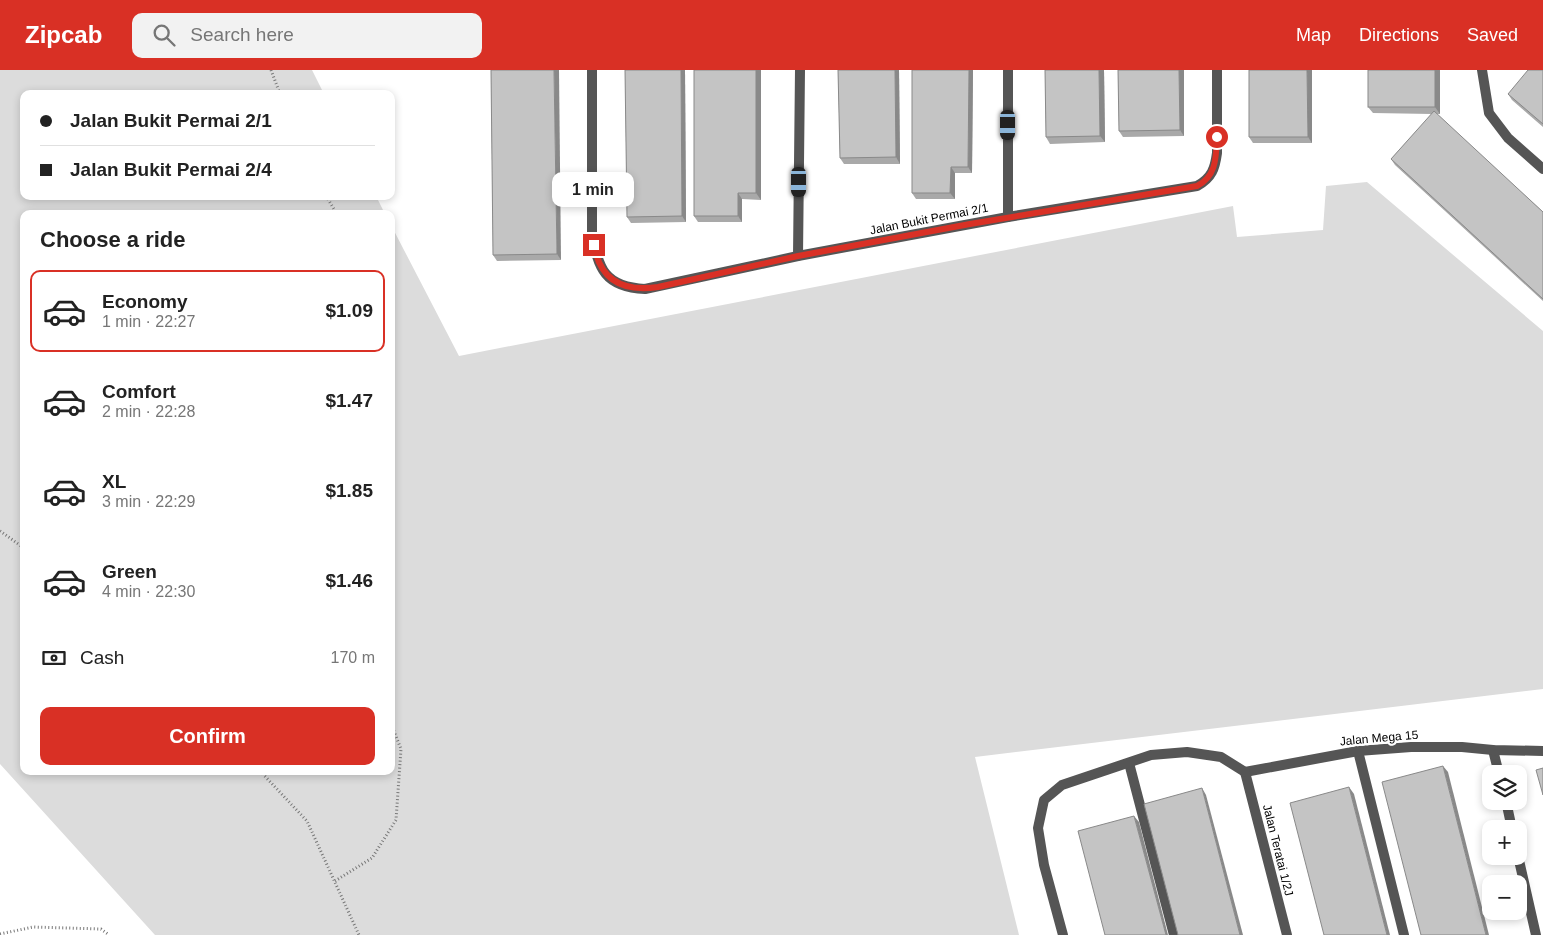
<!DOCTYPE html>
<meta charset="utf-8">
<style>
body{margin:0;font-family:Helvetica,sans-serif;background:#f2f2f2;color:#222;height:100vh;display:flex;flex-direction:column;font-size:19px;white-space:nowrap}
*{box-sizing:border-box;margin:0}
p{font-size:16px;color:#767676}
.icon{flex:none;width:28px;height:28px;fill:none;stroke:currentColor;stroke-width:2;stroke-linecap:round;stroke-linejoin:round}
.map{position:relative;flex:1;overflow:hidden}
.sheet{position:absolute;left:20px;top:140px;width:375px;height:565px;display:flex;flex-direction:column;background:#fff;border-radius:10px;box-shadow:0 2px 8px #0003}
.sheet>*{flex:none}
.top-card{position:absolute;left:20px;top:20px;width:375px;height:110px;border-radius:10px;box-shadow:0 2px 8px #0003;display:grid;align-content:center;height:110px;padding:0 20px;background:#fff}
.controls{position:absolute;left:1482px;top:695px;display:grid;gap:10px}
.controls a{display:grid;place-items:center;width:45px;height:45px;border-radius:10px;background:#fff;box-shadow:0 2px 8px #0003;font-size:25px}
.end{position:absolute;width:22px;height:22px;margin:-11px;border:6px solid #d93025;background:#fff;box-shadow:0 0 0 2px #fff}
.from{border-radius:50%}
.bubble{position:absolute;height:35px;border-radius:10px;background:#fff;box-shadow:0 2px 8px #0003;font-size:16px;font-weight:700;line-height:35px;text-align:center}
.car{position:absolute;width:15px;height:30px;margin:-15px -8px;border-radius:6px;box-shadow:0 0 4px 1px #0007;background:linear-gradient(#222 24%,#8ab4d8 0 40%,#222 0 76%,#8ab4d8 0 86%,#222 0)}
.top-card b{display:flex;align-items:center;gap:18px;height:48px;font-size:19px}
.top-card b+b{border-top:1px solid #e0e0e0}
.top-card i{width:12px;height:12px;background:#222}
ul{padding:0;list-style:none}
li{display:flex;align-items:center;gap:15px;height:82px;margin:0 10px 8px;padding:0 10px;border:2px solid transparent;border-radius:10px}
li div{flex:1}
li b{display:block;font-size:19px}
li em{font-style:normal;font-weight:700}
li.selected{border-color:#d93025}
li>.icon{width:45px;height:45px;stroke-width:1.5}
h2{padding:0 20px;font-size:22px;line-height:60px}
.pay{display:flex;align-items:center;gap:12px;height:55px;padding:0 20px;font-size:19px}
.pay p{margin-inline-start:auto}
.action{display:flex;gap:10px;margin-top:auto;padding:10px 20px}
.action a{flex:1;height:58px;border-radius:10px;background:#d93025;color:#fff;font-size:20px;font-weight:700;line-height:58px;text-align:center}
header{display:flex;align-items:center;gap:30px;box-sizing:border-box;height:70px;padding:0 25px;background:#d93025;color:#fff}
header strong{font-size:24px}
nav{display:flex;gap:28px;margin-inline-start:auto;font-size:18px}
.search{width:350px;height:45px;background:#f2f2f2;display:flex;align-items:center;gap:12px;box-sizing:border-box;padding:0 18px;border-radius:10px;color:#767676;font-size:19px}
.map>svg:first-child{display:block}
.green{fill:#dcdcdc}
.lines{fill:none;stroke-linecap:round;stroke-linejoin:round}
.path{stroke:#777;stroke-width:3;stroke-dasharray:1 2.5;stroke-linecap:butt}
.service{stroke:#555;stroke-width:10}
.minor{stroke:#555;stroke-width:10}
.wall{fill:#a9a9a9}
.shaded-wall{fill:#898989}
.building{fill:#c4c4c4;stroke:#898989}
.route{stroke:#d93025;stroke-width:6}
.labels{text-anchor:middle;stroke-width:4.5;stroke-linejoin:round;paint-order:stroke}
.street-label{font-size:12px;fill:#000;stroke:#fff}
</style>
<header>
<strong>Zipcab</strong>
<div class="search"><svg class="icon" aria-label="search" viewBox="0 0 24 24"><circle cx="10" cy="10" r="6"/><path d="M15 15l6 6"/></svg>Search here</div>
<nav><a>Map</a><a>Directions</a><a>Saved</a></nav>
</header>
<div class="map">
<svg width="1543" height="865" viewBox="0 0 1543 865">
<rect width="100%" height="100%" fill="#fff"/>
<!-- green -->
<polygon class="green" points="0,0 312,0 324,24 24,24 24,126 376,126 385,144 24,144 24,701 391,701 391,155 459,286 1233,136 1237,167 1323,160 1326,116 1367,112 1543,261 1543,619 975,687 1019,865 155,865 0,694"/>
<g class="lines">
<!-- path -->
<g class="path">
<polyline points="271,0 280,24"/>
<polyline points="326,126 337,144"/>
<polyline points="391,427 393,432 391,484"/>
<polyline points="0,461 24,478"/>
<polyline points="260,701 307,751 359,865"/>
<polyline points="335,811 372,788 396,750 401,679 391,654"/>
<polyline points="0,864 33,857 101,859 109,865"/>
</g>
<!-- service -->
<g class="service">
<polyline points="1358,681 1404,865"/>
<polyline points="1129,693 1174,865"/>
</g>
<!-- minor -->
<g class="minor">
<path d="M592 0V163C598 199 605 217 645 219L798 186 1008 147 1197 116C1212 108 1215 98 1217 83V0"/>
<polyline points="1482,0 1489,43 1508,68 1543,99"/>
<polyline points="1008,147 1008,0"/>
<polyline points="798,186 800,0"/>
<polyline points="1493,680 1499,704"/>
<polyline points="1245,702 1358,681 1411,677 1462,677 1493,680 1543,681"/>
<polyline points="1245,702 1287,865"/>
<polyline points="1506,731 1512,759"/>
<polyline points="1518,786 1536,865"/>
<polyline points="1063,865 1044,795 1038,758 1044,730 1062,715 1151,685 1187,682 1221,687 1245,702"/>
</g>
</g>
<!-- wall -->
<g class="wall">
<polygon points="491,0 561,190 497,191 493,185"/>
<polygon points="625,0 685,0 686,152 631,153 627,147"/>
<polygon points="761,0 761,130 742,129 742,152 698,152 694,146"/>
<polygon points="838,0 899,0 900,94 844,94 840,88"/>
<polygon points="912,0 973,0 972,103 955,103 955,129 916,129 912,123"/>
<polygon points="1045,0 1104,0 1105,72 1050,74 1046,67"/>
<polygon points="1118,0 1184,0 1184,66 1123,67 1119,61"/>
<polygon points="1312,0 1312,73 1253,73 1249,67"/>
<polygon points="1440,0 1440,44 1436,44 1543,142 1543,231 1395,95 1391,89 1432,44 1373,43 1368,37"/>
<polygon points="1543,0 1543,57 1512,30 1508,24"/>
</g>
<!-- shaded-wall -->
<g class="shaded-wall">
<polygon points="554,0 559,0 561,190 557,184"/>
<polygon points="681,0 685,0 686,152 682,146"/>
<polygon points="756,0 761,0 761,130 756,123"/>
<polygon points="895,0 899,0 900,94 896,87"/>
<polygon points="969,0 973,0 972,103 968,97"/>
<polygon points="1099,0 1104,0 1105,72 1100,66"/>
<polygon points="1179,0 1184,0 1184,66 1180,60"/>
<polygon points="1307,0 1312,0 1312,73 1308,67"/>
<polygon points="1435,0 1440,0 1440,44 1435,37"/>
<polygon points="951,97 955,103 955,129 950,123"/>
<polygon points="738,123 742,129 742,152 738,146"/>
<polygon points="1443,696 1448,702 1489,865 1486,865"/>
<polygon points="1349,717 1354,724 1390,865 1387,865"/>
<polygon points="1202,718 1206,725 1243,865 1240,865"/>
<polygon points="1134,746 1139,752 1168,865 1166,865"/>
</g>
<!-- building -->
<g class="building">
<polygon points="491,0 554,0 557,184 493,185"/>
<polygon points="625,0 681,0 682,146 627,147"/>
<polygon points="694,0 756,0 756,123 738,123 738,146 694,146"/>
<polygon points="838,0 895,0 896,87 840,88"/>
<polygon points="912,0 969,0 968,97 951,97 950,123 912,123"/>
<polygon points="1045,0 1099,0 1100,66 1046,67"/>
<polygon points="1118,0 1179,0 1180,60 1119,61"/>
<polygon points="1249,0 1307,0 1308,67 1249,67"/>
<rect x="1368" y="0" width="67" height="37"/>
<polygon points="1528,0 1543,0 1543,54 1508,24"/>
<polygon points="1434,41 1543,142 1543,229 1391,89"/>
<polygon points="1443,696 1486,865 1421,865 1382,712"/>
<polygon points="1543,698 1543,725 1536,700"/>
<polygon points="1349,717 1387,865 1324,865 1290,733"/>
<polygon points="1202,718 1240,865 1178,865 1144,734"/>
<polygon points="1134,746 1166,865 1105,865 1078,761"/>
</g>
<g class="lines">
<!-- route -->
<path class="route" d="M594 175C600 211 624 222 658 217L798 186 970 154 1197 116C1217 106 1216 86 1217 67"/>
</g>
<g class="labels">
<!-- street labels -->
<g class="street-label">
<text transform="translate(929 149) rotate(-11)" y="4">Jalan Bukit Permai 2/1</text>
<text transform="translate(1379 668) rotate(-5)" y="4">Jalan Mega 15</text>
<text transform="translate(1278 780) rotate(76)" y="4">Jalan Teratai 1/2J</text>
</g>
</g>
</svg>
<div class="controls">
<a><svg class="icon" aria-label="layers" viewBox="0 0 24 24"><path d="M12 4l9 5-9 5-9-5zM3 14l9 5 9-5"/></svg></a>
<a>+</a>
<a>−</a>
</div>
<i class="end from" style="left:1217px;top:67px"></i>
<i class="end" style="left:594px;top:175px"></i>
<div class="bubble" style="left:552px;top:102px;width:82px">1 min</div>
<i class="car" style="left:1008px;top:55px;rotate:180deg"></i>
<i class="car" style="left:799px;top:112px;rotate:180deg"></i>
<div class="top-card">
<b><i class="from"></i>Jalan Bukit Permai 2/1</b>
<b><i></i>Jalan Bukit Permai 2/4</b>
</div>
<section class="sheet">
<h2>Choose a ride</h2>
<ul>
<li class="selected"><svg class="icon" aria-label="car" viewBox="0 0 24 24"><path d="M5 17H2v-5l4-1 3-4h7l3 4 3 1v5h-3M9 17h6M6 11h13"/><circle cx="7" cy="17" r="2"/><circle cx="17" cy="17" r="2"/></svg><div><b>Economy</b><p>1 min · 22:27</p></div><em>$1.09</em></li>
<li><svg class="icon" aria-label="car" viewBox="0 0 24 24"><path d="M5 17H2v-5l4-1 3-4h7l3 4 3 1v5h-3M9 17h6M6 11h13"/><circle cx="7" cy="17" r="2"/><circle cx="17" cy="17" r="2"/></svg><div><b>Comfort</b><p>2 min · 22:28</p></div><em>$1.47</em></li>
<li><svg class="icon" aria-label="car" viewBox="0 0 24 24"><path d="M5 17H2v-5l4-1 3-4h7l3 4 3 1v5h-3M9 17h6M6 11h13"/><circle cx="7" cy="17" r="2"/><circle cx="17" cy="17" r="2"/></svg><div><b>XL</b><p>3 min · 22:29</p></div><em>$1.85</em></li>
<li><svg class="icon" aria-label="car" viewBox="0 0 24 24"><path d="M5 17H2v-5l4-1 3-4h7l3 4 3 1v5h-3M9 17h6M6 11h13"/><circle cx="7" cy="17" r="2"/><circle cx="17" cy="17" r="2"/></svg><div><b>Green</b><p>4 min · 22:30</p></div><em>$1.46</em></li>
</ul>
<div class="pay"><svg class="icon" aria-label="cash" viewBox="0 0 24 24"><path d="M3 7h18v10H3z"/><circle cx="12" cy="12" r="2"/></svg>Cash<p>170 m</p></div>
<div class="action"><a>Confirm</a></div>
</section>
</div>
